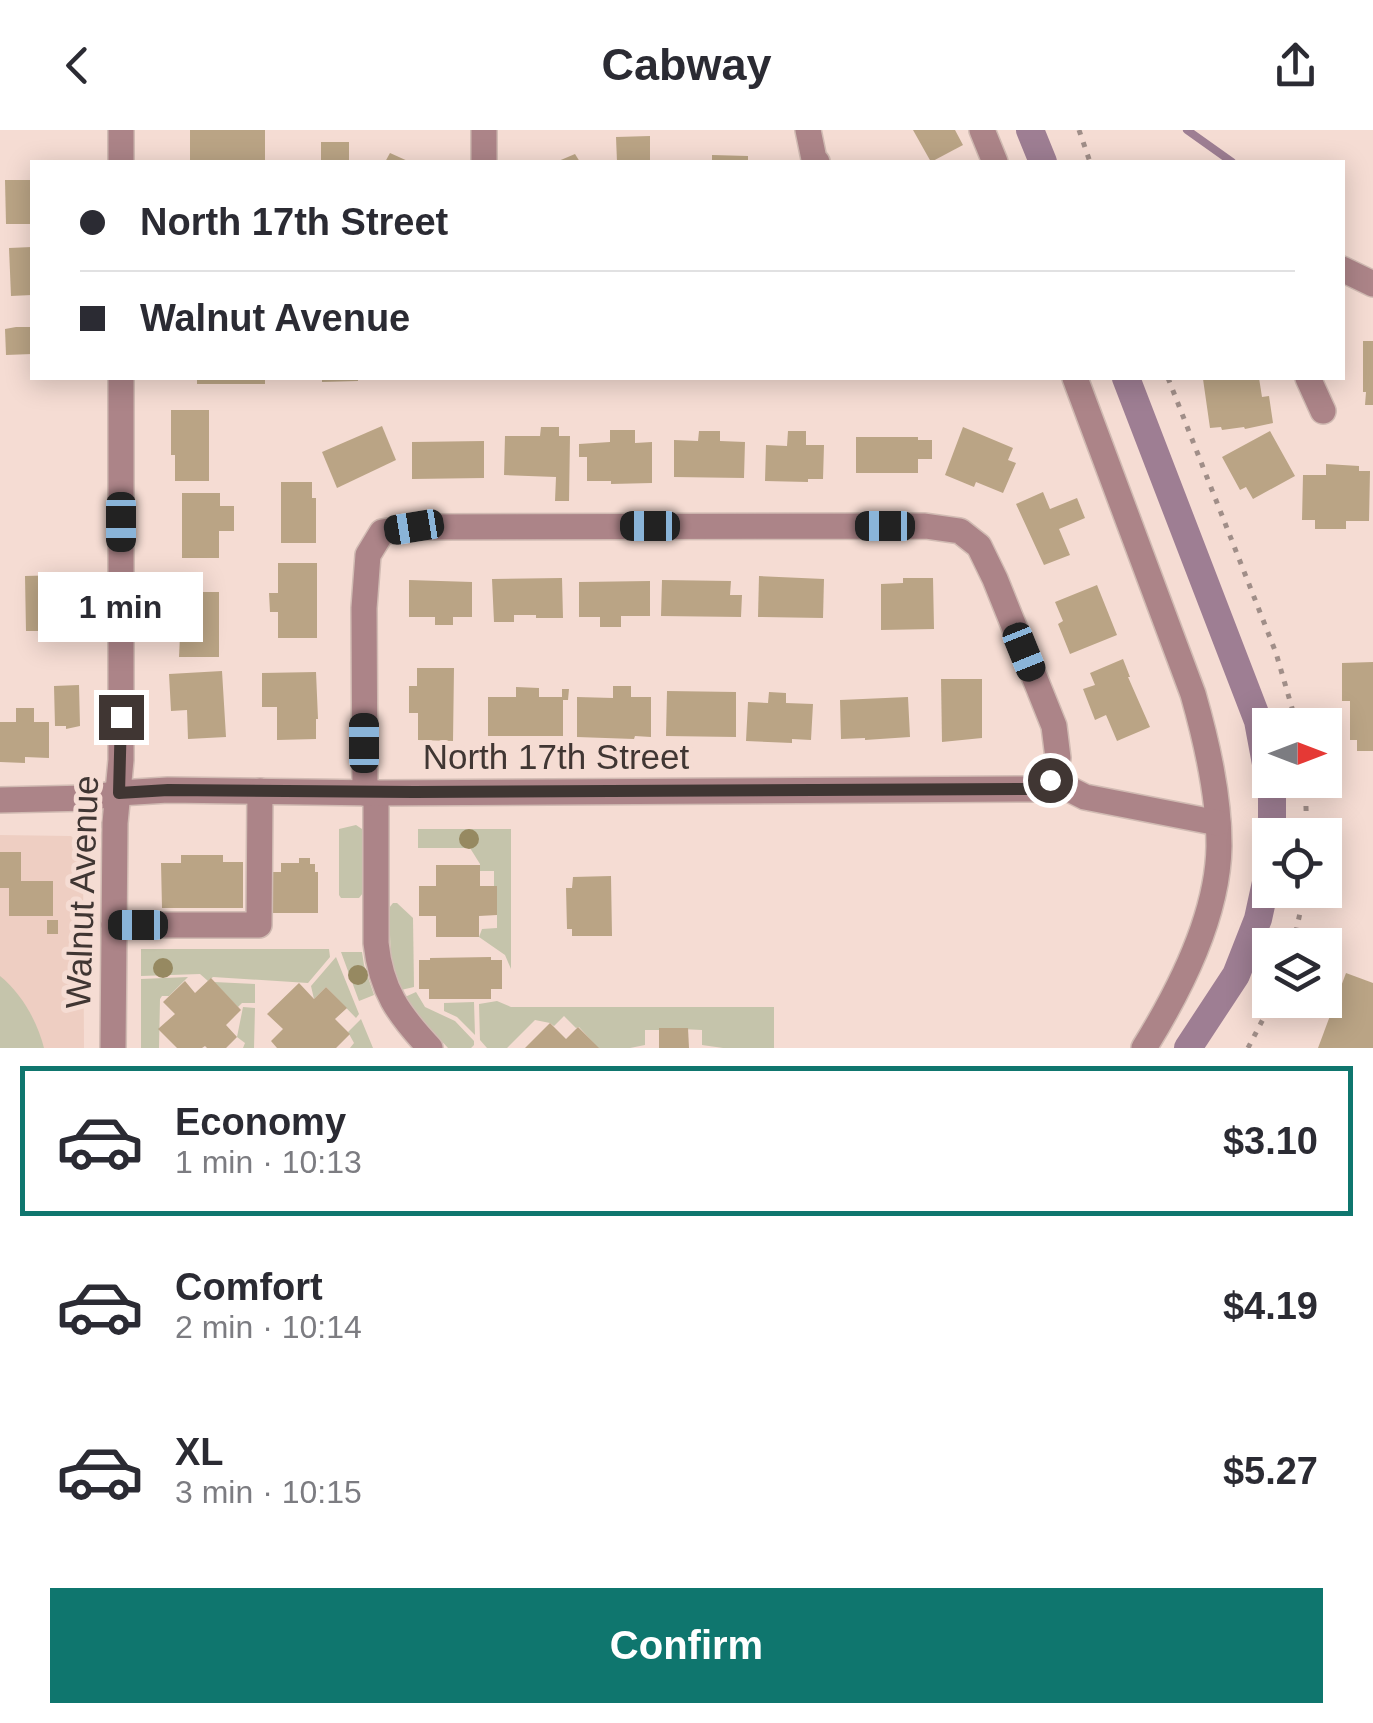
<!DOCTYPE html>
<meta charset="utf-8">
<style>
body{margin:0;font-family:Arial,sans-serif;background:#f7f7f7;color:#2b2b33;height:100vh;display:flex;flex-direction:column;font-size:38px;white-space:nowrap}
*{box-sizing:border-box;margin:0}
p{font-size:32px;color:#7c7c81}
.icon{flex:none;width:55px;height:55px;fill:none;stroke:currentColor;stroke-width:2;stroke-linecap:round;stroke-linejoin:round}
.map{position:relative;height:918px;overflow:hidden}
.side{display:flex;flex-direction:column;background:#fff;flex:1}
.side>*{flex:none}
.hud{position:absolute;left:30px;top:30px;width:1315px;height:220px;border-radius:0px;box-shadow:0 5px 25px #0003;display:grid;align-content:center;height:220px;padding:0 50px;background:#fff}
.needle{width:65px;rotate:90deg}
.buttons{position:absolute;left:1252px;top:578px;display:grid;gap:20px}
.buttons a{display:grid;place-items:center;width:90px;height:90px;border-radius:0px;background:#fff;box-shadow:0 5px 25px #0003;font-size:50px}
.end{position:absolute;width:45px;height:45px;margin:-22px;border:12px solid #403633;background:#fff;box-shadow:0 0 0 5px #fff}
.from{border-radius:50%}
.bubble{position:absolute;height:70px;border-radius:0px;background:#fff;box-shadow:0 5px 25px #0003;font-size:32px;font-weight:800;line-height:70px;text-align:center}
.car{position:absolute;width:30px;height:60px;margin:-30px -15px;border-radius:12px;box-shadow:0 0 8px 2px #0007;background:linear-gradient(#222 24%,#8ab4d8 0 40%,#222 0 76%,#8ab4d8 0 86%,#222 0)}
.hud b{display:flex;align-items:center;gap:35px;height:95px;font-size:38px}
.hud b+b{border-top:2px solid #e1e1e2}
.hud i{width:25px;height:25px;background:#2b2b33}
ul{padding:18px 0 0;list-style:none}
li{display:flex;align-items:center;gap:30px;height:150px;margin:0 20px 15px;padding:0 30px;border:5px solid transparent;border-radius:0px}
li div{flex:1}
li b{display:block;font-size:38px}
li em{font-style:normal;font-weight:800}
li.selected{border-color:#0f766e}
li>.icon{width:90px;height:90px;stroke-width:1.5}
.primary-button{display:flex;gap:20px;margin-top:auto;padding:20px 50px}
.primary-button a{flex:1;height:115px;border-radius:0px;background:#0f766e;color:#fff;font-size:40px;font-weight:800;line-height:115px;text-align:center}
header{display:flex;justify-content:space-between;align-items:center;height:130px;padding:0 50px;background:#fff;font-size:45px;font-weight:800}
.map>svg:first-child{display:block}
.built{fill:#eecec2}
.green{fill:#c5c4ab}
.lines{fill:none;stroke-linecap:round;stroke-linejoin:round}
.stream{stroke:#9e7e93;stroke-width:8}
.canal{stroke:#9e7e93;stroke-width:28}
.building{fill:#baa485}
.minor-casing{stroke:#d1bbb3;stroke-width:28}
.path{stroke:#a08e88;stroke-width:5;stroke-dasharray:5 8;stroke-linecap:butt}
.minor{stroke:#ac8488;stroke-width:25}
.tree{fill:#968961}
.route{stroke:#403633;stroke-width:12}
.labels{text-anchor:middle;stroke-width:10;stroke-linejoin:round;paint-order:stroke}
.street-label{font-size:35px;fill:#403633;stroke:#f5dcd3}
</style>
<header><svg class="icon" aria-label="back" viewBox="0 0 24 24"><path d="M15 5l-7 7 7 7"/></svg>Cabway<svg class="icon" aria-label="share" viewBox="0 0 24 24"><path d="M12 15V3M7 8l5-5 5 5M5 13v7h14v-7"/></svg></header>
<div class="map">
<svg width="1373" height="918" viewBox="0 0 1373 918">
<rect width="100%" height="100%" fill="#f5dcd3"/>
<!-- built -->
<polygon class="built" points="0,705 71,706 83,718 84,918 0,918"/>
<!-- green -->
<g class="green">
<polygon points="356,695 362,699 363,763 359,768 341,768 339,765 339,699"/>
<polygon points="418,699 511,699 511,839 505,825 479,807 482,799 497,798 497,756 494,756 494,741 480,741 480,734 470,718 418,718"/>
<polygon points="393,773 397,773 413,788 414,857 401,860 391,832 389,778"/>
<polygon points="141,819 329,819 330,827 308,853 213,847 208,851 200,844 141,846"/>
<polygon points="341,822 362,822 364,835 374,865 359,871"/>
<polygon points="336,827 359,884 356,888 326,857 314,869 311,856"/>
<path d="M0 846C22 864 37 891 44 918H0Z"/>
<polygon points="188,847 169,866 162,866 160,869 159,918 141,918 141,849"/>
<polygon points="214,852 255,854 255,873 242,873 238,877"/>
<polygon points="416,862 425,877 455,891 474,911 474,915 471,918 448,918 416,883 405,867"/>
<polygon points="497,871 511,877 774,877 774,918 723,918 702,915 702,900 660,898 659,900 645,900 645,915 630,918 598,918 579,897 576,898 564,886 554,896 550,893 535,890 507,918 487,918 480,910 479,874"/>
<polygon points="474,872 475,905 457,887 444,881 444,873"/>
<polygon points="243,877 255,878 254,918 243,918 245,913 237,907"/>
<polygon points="361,889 373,918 350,918 354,913 348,902"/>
</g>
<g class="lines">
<!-- stream -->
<polyline class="stream" points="1187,0 1232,32"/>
<!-- canal -->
<g class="canal">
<polyline points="1030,0 1043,32"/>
<polyline points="1126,248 1258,591 1272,666 1272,705"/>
<polyline points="1188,918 1236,845 1258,789 1270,734"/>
</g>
</g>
<!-- building -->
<g class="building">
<rect x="190" y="0" width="75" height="32"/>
<polygon points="913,0 955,0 963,15 931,32"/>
<polygon points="650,6 650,32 617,32 616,7"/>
<rect x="321" y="12" width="28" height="20"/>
<polygon points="390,23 410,32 385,32"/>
<polygon points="575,24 580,32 556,32"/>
<polygon points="712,25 748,26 748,32 712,32"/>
<polygon points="5,50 32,50 32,94 6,94"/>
<polygon points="32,117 32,165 11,166 9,118"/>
<polygon points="16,197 32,197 32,224 6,225 5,199"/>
<polygon points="1363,211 1373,211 1373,275 1365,275 1366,262 1363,262"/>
<rect x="197" y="248" width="68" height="6"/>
<polygon points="322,248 358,248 358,251 322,252"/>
<polygon points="1214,248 1259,248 1262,267 1269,266 1273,293 1245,299 1244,297 1222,300 1221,297 1210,298 1203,249"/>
<polygon points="171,280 209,280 209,351 175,351 175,325 171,325"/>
<polygon points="382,296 396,330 337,358 322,322"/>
<polygon points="541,297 559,297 559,306 570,306 569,371 555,371 556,347 504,345 505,306 540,306"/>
<polygon points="963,297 1013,318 1008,330 1016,333 1003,363 976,352 974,357 945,345"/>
<polygon points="610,300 635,300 635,313 652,312 652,353 611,354 611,351 587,351 587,327 579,327 579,314 610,312"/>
<polygon points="699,301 720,301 720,311 745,312 744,348 674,347 674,310 698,311"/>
<polygon points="788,301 806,301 806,315 824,315 823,349 808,349 808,352 765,351 766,315 787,316"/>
<polygon points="1270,301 1295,346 1253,369 1246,357 1240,360 1222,327"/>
<polygon points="856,307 918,307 918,310 932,310 932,329 918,329 918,343 856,343"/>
<polygon points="484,311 484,348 412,349 412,312"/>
<polygon points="1326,334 1359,336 1359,341 1370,341 1369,391 1346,391 1346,399 1315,399 1315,390 1302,390 1303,345 1326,345"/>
<polygon points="281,352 312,352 312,368 316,368 316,413 281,413"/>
<polygon points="1043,362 1050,379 1077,368 1085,388 1059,399 1070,425 1044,435 1016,374"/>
<polygon points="182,363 220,363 220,376 234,376 234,401 219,401 219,428 182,428"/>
<polygon points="278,433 317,433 317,508 278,508 278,482 270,482 269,463 278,463"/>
<polygon points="63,445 63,462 67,462 68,501 26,501 25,446"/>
<polygon points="759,446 824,449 823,488 758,487"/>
<polygon points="562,448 563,488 536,488 536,485 514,485 514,492 494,492 492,449"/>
<polygon points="903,448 933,448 934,499 881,500 881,454 903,453"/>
<polygon points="409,450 472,452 472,487 453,487 453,495 435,495 435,487 409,487"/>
<polygon points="662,450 731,451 730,465 742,465 741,487 661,486"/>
<polygon points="650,451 650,486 621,486 621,497 600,497 600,487 579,487 579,452"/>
<polygon points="1097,455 1117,505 1070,524 1058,494 1063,491 1055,472"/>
<polygon points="182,462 219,462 219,527 179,527"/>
<polygon points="1123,529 1130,547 1128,547 1150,597 1117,611 1106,585 1095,590 1083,559 1095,555 1090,543"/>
<polygon points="1373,532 1373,621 1357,621 1357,610 1350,610 1350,571 1342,571 1342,533"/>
<polygon points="417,538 454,538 453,611 418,610 418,583 409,583 409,556 417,556"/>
<polygon points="222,541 226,607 188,609 187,580 171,581 169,544"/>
<polygon points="316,542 318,589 316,589 316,609 277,610 277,577 262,577 262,543"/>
<polygon points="941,549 982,549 982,608 942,612"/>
<polygon points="79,555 80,596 66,599 66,596 55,596 54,556"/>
<polygon points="613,556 631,556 631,567 651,567 651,607 635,606 634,609 577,607 577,567 613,568"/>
<polygon points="516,557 539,558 539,567 562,567 562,559 569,559 568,570 563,570 563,606 488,606 488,567 516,567"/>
<polygon points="667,561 736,562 736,607 666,606"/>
<polygon points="769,562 786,563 786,573 813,574 811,610 792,609 792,613 746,611 748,572 768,573"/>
<polygon points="908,567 910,607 865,610 865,608 841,609 840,570"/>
<polygon points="16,578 34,578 34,592 49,592 49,628 25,627 25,633 0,632 0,592 16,592"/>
<polygon points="0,722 21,722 21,751 53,751 53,786 9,786 9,758 0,758"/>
<polygon points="181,725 223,725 223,732 243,732 243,778 162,778 161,733 181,733"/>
<polygon points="299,728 310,728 310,734 315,734 315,742 318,742 318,783 272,783 273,742 281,742 281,733 299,733"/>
<polygon points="436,735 480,735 480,756 497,756 497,785 479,786 479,807 436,807 436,786 419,786 419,756 436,756"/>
<polygon points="611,746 612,806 572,806 572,799 567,799 566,758 572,758 573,747"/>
<rect x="47" y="790" width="11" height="14"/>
<polygon points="491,827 491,830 502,830 502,859 491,859 491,869 429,869 429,859 419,859 419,830 430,830 430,828"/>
<polygon points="1346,843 1373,853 1373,918 1318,918"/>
<polygon points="211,848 241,880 226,895 237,907 226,918 207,918 205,916 202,918 177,918 158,899 175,884 163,872 185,851 195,863"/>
<polygon points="299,853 314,869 326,857 347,878 335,889 350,904 336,918 277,918 271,911 283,899 267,884"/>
<polygon points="550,893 566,909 578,897 599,918 525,918"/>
<polygon points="659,898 688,898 689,918 659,918"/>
</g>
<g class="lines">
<defs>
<g id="minor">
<polyline points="121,0 121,32"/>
<polyline points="484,0 484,32"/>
<polyline points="808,0 814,29 817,32"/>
<polyline points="982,0 995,32"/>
<polyline points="1342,139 1373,154"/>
<path d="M1075 248 1193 564C1207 613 1219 665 1219 716 1218 786 1180 860 1144 918"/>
<polyline points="1308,248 1323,281"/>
<polyline points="1051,650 1085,667 1218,693"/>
<polyline points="365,663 364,478 368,425 382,402 414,397 925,396 960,401 979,416 995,449 1054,596 1058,628 1051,650"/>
<path d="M376 663V813C381 860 398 884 430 918"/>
<polyline points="0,670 89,668 119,663 168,660 376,663 1035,659 1051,650"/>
<polyline points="114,795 259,795 260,661"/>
<polyline points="113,918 115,693 121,630 121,248"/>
</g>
</defs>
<!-- minor casing -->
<use href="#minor" class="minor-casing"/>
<!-- path -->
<g class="path">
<polyline points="1079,0 1090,32"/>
<polyline points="1168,248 1276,523 1297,595"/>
<polyline points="1305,650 1307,705"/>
<polyline points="1293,815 1305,760"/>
<polyline points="1248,918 1273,870"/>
</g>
<!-- minor -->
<use href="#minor" class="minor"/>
</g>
<!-- trees -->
<g class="tree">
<circle cx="469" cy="709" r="10"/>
<circle cx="163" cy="838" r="10"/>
<circle cx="358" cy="845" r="10"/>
</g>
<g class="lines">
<!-- route -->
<polyline class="route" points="121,587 119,663 168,660 414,662 1035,659 1050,650"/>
</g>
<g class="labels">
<!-- street labels -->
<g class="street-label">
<text x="556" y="639">North 17th Street</text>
<text transform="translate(82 762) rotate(-88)" y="12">Walnut Avenue</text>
</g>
</g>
</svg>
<div class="buttons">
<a><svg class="needle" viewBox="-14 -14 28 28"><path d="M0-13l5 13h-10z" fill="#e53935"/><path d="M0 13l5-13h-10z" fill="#7c7c81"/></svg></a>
<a><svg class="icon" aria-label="locate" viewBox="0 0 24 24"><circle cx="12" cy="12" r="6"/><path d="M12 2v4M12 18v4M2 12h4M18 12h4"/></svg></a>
<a><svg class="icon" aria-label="layers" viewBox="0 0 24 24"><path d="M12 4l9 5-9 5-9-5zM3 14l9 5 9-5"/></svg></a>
</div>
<i class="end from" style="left:1050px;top:650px"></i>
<i class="end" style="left:121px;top:587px"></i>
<div class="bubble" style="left:38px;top:442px;width:165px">1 min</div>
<i class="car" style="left:121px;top:392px;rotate:180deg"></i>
<i class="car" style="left:650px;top:396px;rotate:270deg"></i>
<i class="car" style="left:885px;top:396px;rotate:270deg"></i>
<i class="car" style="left:414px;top:397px;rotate:261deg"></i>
<i class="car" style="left:1024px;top:522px;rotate:158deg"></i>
<i class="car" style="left:364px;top:613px;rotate:0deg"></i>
<i class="car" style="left:138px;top:795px;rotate:270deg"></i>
<div class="hud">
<b><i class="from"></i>North 17th Street</b>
<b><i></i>Walnut Avenue</b>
</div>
</div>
<section class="side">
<ul>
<li class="selected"><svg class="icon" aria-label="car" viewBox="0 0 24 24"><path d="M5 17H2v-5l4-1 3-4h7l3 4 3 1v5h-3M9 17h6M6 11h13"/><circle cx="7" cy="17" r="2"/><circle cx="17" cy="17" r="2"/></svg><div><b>Economy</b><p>1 min · 10:13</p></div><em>$3.10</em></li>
<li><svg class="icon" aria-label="car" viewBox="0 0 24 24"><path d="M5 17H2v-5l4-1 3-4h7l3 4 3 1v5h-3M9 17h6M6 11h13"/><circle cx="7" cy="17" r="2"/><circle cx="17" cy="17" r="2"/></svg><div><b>Comfort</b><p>2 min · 10:14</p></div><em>$4.19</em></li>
<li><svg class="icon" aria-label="car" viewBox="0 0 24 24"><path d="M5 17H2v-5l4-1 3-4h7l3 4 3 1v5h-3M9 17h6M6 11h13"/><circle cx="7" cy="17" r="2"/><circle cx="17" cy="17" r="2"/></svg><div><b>XL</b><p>3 min · 10:15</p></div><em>$5.27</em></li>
</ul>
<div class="primary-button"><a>Confirm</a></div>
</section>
